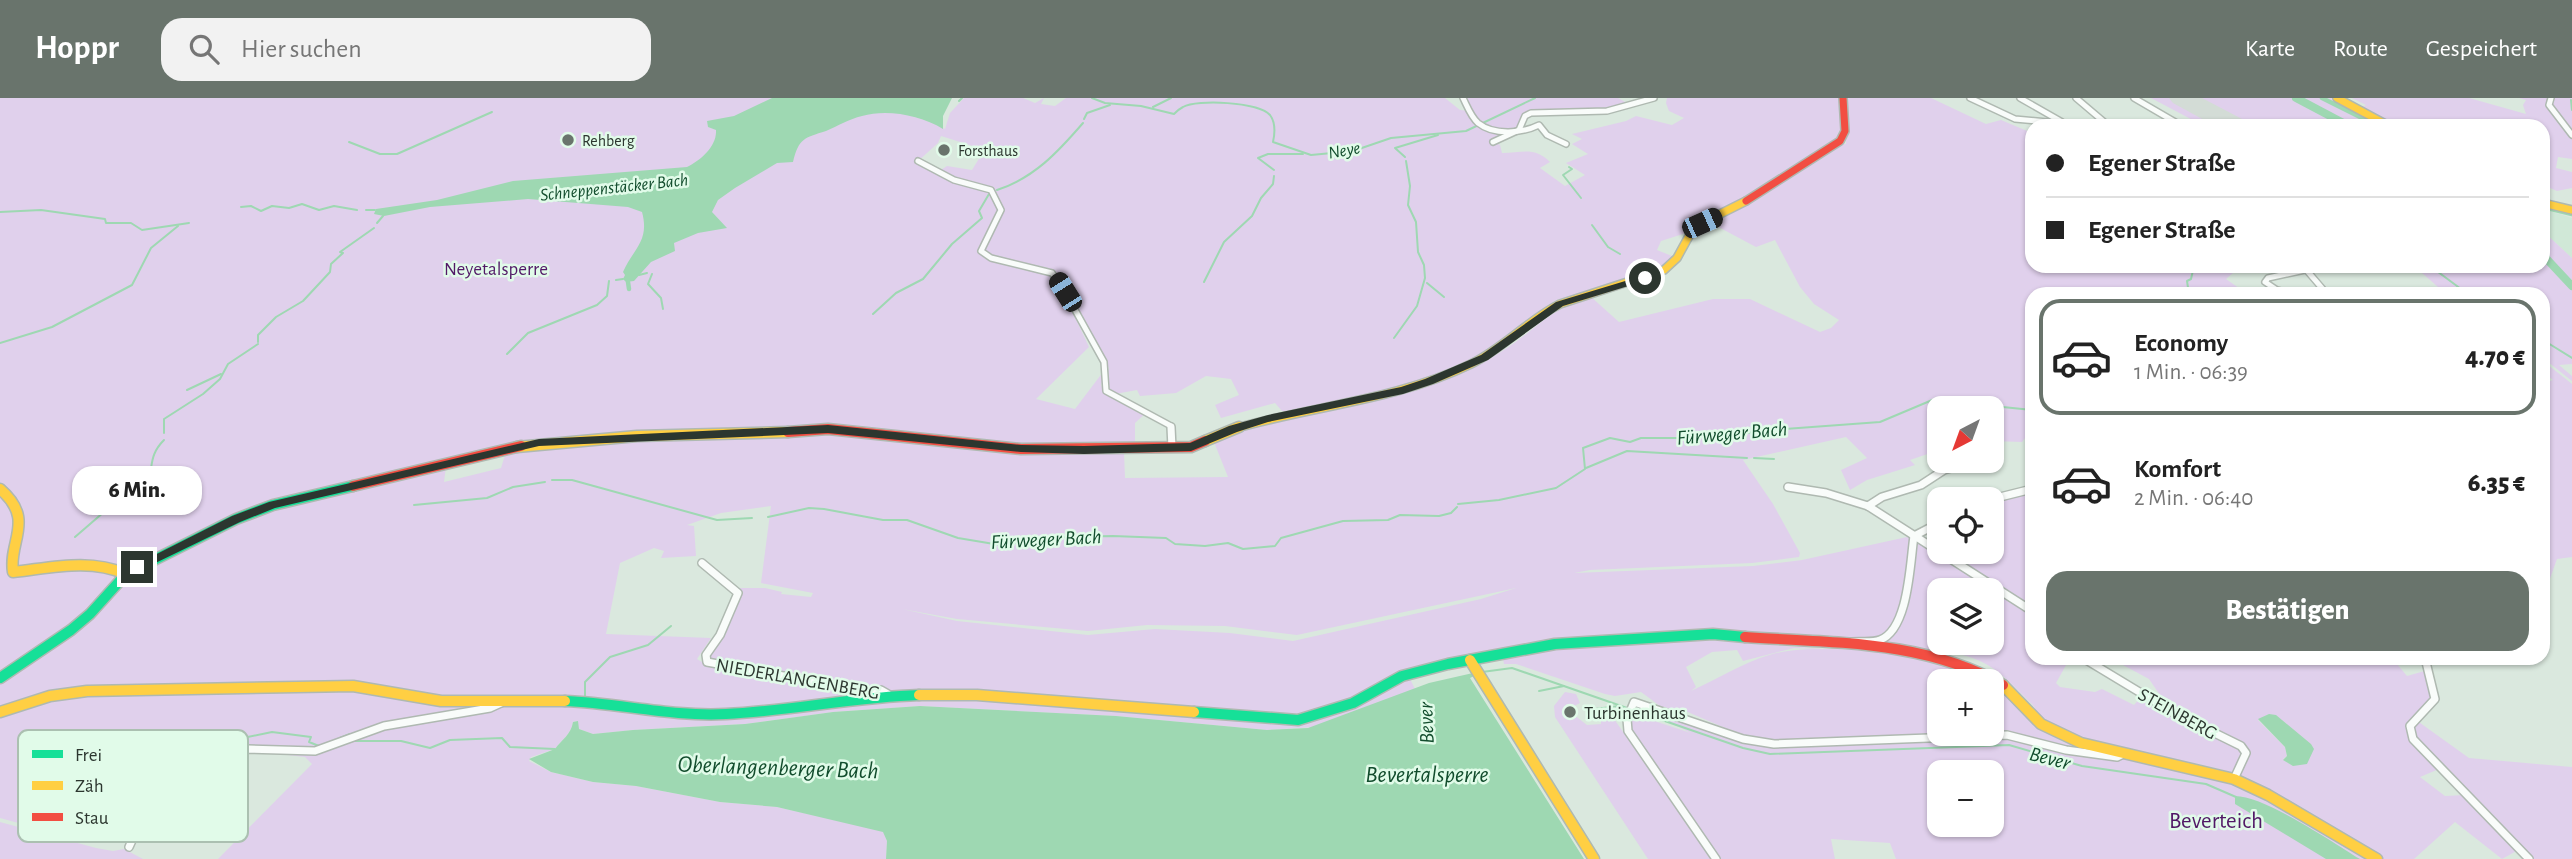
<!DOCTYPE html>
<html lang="de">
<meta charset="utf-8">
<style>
body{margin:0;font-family:"Alegreya Sans",sans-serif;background:#f2f2f2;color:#222;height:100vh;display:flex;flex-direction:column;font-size:26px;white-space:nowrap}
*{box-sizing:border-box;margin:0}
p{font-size:23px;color:#767676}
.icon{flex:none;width:38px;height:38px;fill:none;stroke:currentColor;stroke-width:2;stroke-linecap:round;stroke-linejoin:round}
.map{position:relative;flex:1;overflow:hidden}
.panel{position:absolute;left:2025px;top:189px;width:525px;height:378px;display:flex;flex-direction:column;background:#fff;border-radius:21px;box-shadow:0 2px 5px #0004}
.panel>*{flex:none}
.top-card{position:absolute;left:2025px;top:21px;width:525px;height:154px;border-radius:21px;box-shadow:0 2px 5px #0004;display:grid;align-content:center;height:154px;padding:0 21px;background:#fff}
.needle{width:46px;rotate:221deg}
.tools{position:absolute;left:1927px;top:298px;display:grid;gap:14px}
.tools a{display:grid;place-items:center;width:77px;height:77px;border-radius:14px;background:#fff;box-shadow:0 2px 5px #0004;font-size:35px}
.end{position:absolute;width:32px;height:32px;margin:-16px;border:9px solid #2c362f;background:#fff;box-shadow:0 0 0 4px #fff}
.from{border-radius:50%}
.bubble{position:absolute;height:49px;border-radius:21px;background:#fff;box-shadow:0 2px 5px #0004;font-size:23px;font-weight:800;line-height:49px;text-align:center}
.car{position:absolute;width:21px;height:42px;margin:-21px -10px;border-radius:9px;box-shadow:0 0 5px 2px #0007;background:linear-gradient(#222 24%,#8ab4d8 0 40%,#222 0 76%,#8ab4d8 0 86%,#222 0)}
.top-card b{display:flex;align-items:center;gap:24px;height:66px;font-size:26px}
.top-card b+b{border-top:2px solid #e0e0e0}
.top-card i{width:18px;height:18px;background:#222}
ul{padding:12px 0 0;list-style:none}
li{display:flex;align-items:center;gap:21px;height:116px;margin:0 14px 10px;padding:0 7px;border:4px solid transparent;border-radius:21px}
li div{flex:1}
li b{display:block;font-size:26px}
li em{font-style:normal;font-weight:800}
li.selected{border-color:#69746c}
li>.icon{width:63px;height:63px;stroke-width:1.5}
.button{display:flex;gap:14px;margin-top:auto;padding:14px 21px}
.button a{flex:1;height:80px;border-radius:21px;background:#69746c;color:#fff;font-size:28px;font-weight:800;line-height:80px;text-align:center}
header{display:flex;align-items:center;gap:42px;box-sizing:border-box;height:98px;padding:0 35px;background:#69746c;color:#fff}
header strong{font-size:33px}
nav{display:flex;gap:38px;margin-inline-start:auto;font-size:24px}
.search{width:490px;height:63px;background:#f2f2f2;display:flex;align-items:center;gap:18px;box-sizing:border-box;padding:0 24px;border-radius:21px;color:#767676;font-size:26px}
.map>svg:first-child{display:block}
.built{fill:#d0e8d7}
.green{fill:#e0d0ec;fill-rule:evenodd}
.water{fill:#9ed8b2}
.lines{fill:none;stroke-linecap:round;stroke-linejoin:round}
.stream{stroke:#9ed8b2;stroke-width:2}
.canal{stroke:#9ed8b2;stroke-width:4.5}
.river{stroke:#9ed8b2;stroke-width:8}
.runway{fill:#d3dcd6;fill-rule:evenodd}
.street-far1-casing{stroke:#afb9b1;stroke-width:8}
.street-casing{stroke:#afb9b1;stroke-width:10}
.fast-casing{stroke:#afb9b1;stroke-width:13}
.slow-far1-casing{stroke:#afb9b1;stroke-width:10}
.slow-casing{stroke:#afb9b1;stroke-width:13}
.jam-far1-casing{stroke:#afb9b1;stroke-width:10}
.jam-casing{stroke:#afb9b1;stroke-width:13}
.street-far1{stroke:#f9fcfa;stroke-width:5}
.street{stroke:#f9fcfa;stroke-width:7}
.fast{stroke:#16e098;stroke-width:10}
.slow-far1{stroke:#ffcf43;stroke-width:7}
.slow{stroke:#ffcf43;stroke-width:10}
.jam-far1{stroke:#f24e42;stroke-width:7}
.jam{stroke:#f24e42;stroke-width:10}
.route{fill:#2c362f}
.poi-dot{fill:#69746c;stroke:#e1fbe9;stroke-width:2.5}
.labels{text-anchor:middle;stroke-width:5;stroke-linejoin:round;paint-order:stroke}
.far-poi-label{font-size:16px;fill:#2c362f;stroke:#e1fbe9;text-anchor:start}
.far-water-label{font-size:18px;font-style:italic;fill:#124d2d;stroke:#e1fbe9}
.park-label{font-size:19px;fill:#511866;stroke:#e1fbe9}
.street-label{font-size:19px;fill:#2c362f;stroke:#e1fbe9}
.poi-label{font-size:19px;fill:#2c362f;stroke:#e1fbe9;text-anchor:start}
.water-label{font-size:21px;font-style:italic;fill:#124d2d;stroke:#e1fbe9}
.near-park-label{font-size:23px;fill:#511866;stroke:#e1fbe9}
.near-water-label{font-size:24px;font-style:italic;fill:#124d2d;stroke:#e1fbe9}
.key{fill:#e1fbe9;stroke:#abc0b1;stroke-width:2}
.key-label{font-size:19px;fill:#2c362f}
</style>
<header>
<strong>Hoppr</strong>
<div class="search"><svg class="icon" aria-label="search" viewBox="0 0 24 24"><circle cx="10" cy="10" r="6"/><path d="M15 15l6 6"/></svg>Hier suchen</div>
<nav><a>Karte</a><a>Route</a><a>Gespeichert</a></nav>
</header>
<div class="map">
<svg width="2572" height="761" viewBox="0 0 2572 761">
<rect width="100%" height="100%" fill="#dae8de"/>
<!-- built -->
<polygon class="built" points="2543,111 2572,120 2572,160 2543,133"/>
<!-- green -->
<g class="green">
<path d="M0 0H951L943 17 941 29 945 31 950 15 964 0H1023L1035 5 1044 0 1041 6 1055 8 1066 0H1445L1460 12 1469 13 1464 0H1618L1627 5 1623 12 1613 14 1531 15 1525 18 1519 32 1494 44 1500 47 1502 55C1522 55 1534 48 1550 64L1540 70 1565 88 1585 77 1566 65 1588 56 1572 46 1582 41 1572 36 1626 23 1636 18 1672 27 1684 20 1669 13 1666 5 1667 0H1840L1843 32 1839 40 1738 106 1700 124 1683 136 1661 143 1657 152 1677 160 1664 172 1652 178 1556 202 1481 256 1478 263H1468L1411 286 1290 313H1282L1275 305 1221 320 1215 307 1239 297 1231 281 1206 278 1176 295 1140 298 1137 292 1115 296 1104 286 1109 270 1054 174 1048 170 987 157 983 152 1000 114 990 129 980 153 983 158 1044 172 1048 175 1074 217 1089 249 1036 301 1075 311 1106 270 1101 287 1105 296 1147 314 1135 325V349H1020L824 329 754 335 677 334 550 343 555 349 657 341 744 340 827 335 1020 354H1124L1125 380 1228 379 1214 344C1285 312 1364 312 1436 285 1465 274 1493 261 1517 243 1545 222 1555 210 1590 198L1619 224 1713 201H1750L1820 234 1831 230 1839 222 1814 206 1800 189 1775 142 1756 149 1709 124 1745 107 1840 46H1846V0H1931L1986 26 2001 22 2032 35V168H2241L2226 181 2243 193 2242 196H2032V337L2029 335 2022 344 1992 343V310H1939V352L1910 362 1915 367 1867 382 1850 392 1841 372 1867 360 1846 339 1743 362 1773 406 1800 455 1799 459 1752 465 1590 472 1574 475 1753 468 1802 462 1907 439 1910 440V449C1906 472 1904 526 1883 539 1865 549 1731 535 1702 533 1680 532 1655 536 1633 538 1556 543 1481 554 1406 573L1415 591 1315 629 1267 632 1116 618 920 608 833 614 745 626 633 632 593 636 579 631 577 623 573 624C571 637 562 641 555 651L531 659 529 663 551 674 593 684 636 688 720 704 777 709 883 733 887 743 886 761H218L312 666 305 659 217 649 201 639 125 646 83 679 98 690 51 734 0 720V617L68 598 104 594 106 590 72 592 0 612V583L75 532 118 488H108L69 529 0 575V394C15 404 18 429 15 446 12 456 7 463 7 474L14 478 27 476 29 473 14 471C14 443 32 406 0 389ZM941 38 973 48 966 56 980 59 972 72 947 68 938 74 916 65 938 45ZM506 354 501 370 444 384 446 368ZM771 408 761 485 813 495 811 499 781 496 782 494 765 490H739C740 514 719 540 707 558L713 565 707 567 697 561 711 540 606 536 620 465 654 450 664 453 661 460 696 458 694 428 687 427 721 415ZM1516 490 1481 501 1293 543 1230 535 1155 531 1088 537 957 523 902 511 957 521 1088 533 1147 527 1225 528 1297 537Z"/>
<polygon points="2151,0 2333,0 2382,28 2204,28"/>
<polygon points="2352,0 2469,0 2526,16 2523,7 2526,2 2519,0 2572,0 2572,61 2558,59 2556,70 2572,74 2572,90 2557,93 2543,87 2543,28 2394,28 2362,9 2366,7"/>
<polygon points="2543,133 2572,160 2572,266 2559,267 2572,278 2572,283 2543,260 2543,196 2446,196 2414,168 2543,168"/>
<polygon points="2543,263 2572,286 2572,459 2557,461 2543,500 2543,285 2553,282 2543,274"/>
<polygon points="2032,394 2032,511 1941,453 1992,453 1992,403"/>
<path d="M1916 443 2032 515V560H2070L2056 585 2060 589 2095 594 2102 591 2134 607 2143 597 2171 613 2149 581 2110 560H2392L2407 578 2428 572 2436 596 2416 622 2469 660 2572 669V761H2529L2520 751 2502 761 2455 724 2414 761H2383L2249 684 2252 682 2239 679 2247 659 2242 652V659L2232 675C2169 654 2084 657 2032 614L2035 610 2032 606C2019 594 2006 579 1991 569 1963 550 1914 551 1881 547L1880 544C1909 532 1911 472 1916 443ZM1939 492H1992V544H1939ZM2269 616 2286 625 2293 668 2283 661 2287 658 2285 649 2258 622ZM2439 671 2465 697 2445 698 2420 679Z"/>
<path d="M1706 542 1826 551 1794 550 1743 563 1737 552 1712 554 1686 569 1696 589 1691 593C1717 581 1743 565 1769 557 1815 542 1948 555 1989 583H1939V635H1989L1773 642 1744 638 1683 612 1682 615H1671L1743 641 1774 646 2006 637 1992 635V584L2005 594 2034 626 2063 644 2129 661 2212 677 2273 706 2368 761H1896L1890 745 1831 741 1835 761H1718L1630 635 1628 625 1630 618H1639L1691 635 1650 615 1667 613 1641 594 1615 598 1605 596 1516 566H1504L1503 561 1573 549ZM1939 674H1992V726H1939Z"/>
<polygon points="1565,594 1576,596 1580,605 1566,612 1567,617 1574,617 1587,627 1601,626 1601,621 1614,621 1712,761 1648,761 1555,619 1554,608"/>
<polygon points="0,724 96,750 113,753 124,751 143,761 0,761"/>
</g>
<!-- water -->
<g class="water">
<path d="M772 0H952L943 18V31C920 17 887 11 862 18 849 21 838 28 826 33 804 40 799 40 793 64L777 65 735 90 718 102 712 114 727 130 698 135 674 145 675 153 651 164 634 183 626 184 623 181 625 177 623 174C633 151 650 143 642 114L628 109 528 101 430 109 384 118 374 116 376 111 437 102 513 83 687 69C701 62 717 48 716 32L708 29 707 23 734 18Z"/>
<path d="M1473 575 1474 578 1470 580 1584 761H886L887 743 883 734 777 709 720 704 636 688 593 684 551 674 529 661 555 651C562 641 571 637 573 624L578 623 579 631 593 636 633 632 745 626 833 614 920 608 1116 618 1267 632 1308 630 1429 585Z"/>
<polygon points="2269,616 2276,617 2311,646 2314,651 2307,666 2293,668 2283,662 2287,658 2285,649 2258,621"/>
<path d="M2235 698C2265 698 2332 744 2360 761H2326L2235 706Z"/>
</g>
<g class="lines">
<!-- stream -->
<g class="stream">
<path d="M1092 0 1105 5 1141 8 1174 16C1175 15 1181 10 1183 9 1197 1 1259 4 1270 17 1276 25 1275 35 1273 44L1311 57 1353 53 1391 40 1466 33 1535 0"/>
<polyline points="2571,2 2572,12"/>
<polyline points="959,3 962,0"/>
<polyline points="1153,9 1171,0"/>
<polyline points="1084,21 1087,15 1110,7"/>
<polyline points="349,44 380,56 397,56 492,14"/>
<polyline points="1405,59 1395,50 1438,37"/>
<polyline points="1569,69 1572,71 1563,77 1581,100"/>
<polyline points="1274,72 1258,60 1268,56 1303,56"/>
<path d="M997 92C1034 80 1058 54 1083 25"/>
<polyline points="241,109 251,108 261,113 272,108 289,110 302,106 319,112 334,108 357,112"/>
<polyline points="366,112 375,112"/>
<polyline points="0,114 41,112 105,121 106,125 131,125 142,132 189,125"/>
<polyline points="377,125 383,118"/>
<polyline points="1592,127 1608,149 1620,156"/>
<polyline points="2430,168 2461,191 2475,196"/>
<polyline points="652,176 648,186 661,200 663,211"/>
<polyline points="639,177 647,175"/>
<polyline points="616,182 623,181"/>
<polyline points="1204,184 1224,144 1252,118 1261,100 1273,86 1274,78"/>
<polyline points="1427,185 1444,199"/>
<polyline points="2189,196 2187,183 2191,181 2194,168"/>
<polyline points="873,216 896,195 923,181 952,146 982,120 979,113 989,96"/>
<polyline points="1394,240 1417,208 1425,180 1424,167 1418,154 1416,124 1408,107 1410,88 1406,63"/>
<polyline points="2543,242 2572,260"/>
<polyline points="258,244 258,237 276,219 303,203 330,174 331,166 343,155 340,154 374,130"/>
<polyline points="0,245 52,229 132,187 151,150 178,128"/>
<polyline points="507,256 528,235 597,207 607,198 609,183"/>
<polyline points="187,292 221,276"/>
<polyline points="1931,303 1973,307 1983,302"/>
<polyline points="164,335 164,321 203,296 220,281 228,266 258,246"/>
<polyline points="1754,360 1774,361"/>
<polyline points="1586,370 1627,353 1747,360"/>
<polyline points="552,382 572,382 717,422 752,420"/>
<path d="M127 397C165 380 140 366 164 342"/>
<polyline points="1458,406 1499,402 1556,390 1585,371 1583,350 1610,340 1630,344 1641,340 1686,340 1701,336 1718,341 1757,333 1880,324 1937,300 1978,299 1993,308 2032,312"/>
<polyline points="414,407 487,400 513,389 545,384"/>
<polyline points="768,419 809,410 824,411 883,422 907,422 958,440 1000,447 1064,439 1113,438 1166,440 1175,446 1205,448 1228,445 1243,451 1275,448 1281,440 1343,423 1388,422 1400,417 1439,418 1451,415 1457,409"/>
<polyline points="75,439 119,401"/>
<polyline points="1482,574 1512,570 1627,610"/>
<polyline points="1539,593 1564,588"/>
<polyline points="585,598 585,584 610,559 648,547 671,528"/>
<polyline points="1595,611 1619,608"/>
<polyline points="1633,612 1743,650 1770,656 2009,647 2082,668 2206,686 2236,699"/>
<polyline points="113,635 211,635 217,640 231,636 243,640 272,634 311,639 309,644 319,648"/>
<polyline points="340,640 350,636"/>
<polyline points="351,643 401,643 430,650 450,642 502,640 510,649 555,651"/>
</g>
<!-- canal -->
<g class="canal">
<polyline points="2322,0 2378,28"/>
<polyline points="2543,109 2572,116"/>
<polyline points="628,184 629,191"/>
</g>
<!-- river -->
<g class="river">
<polyline points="2296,0 2349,28"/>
<polyline points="2543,157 2572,188"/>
</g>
<!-- runway -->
<polygon class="runway" points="2169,0 2202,0 2244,22 2248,28 2215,28 2173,5"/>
<defs>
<g id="street-far1">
<path d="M1463 0C1467 8 1471 19 1478 25 1494 38 1523 35 1539 27L1547 37 1566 46"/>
<polyline points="1970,0 2015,21 2090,28"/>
<polyline points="2020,0 2062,24"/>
<polyline points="2076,0 2109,28"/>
<polyline points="2134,0 2182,28"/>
<polyline points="2551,0 2549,7 2572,37"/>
<polyline points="1493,44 1519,32 1525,18 1531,15 1607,13 1654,0"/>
<polyline points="918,63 954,82 991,92 1001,112 981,153 991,160 1052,175 1064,192 1104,264 1106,293 1171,328 1171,331"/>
<polyline points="2303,168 2327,196"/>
<polyline points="2293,196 2277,192 2265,184 2268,180 2305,172"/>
</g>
<g id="street">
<polyline points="1171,329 1172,350"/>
<polyline points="1788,389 1826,395 1868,408 2032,513"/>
<polyline points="1992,401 2032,391"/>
<polyline points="1868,408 1882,399 1921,387 1944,372 1979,362"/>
<polyline points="1914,438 1939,425"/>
<polyline points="702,465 738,495 720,537 706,557 707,564 860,592 881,592 888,596"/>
<path d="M1852 544C1861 543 1872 545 1880 542 1909 531 1910 464 1914 438"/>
<polyline points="2083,560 2174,615 2241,648 2246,655 2234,681"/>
<polyline points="2425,560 2435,601 2410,628 2413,641 2529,761"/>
<polyline points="129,749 155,692 184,670 209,659 248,651 315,653 384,628 490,610 501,605"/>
<polyline points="1716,761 1628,633 1627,621 1634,604 1743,641 1774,646 2007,637 2066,652 2117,659 2123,656"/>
</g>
<g id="fast">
<polyline points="0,580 71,532 90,516 126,476 236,421 273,407 353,388"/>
<path d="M565 603C619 605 672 619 726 616 791 613 854 599 919 597"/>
<polyline points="1194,614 1298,622 1353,605 1402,578 1448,566 1555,546 1713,536 1745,539"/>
</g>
<g id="slow-far1">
<polyline points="2337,0 2389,28"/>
<polyline points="2543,105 2572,112"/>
<path d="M1233 331C1312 308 1397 302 1471 266 1504 250 1528 222 1560 206L1664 172 1677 160 1694 129 1746 103"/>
</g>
<g id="slow">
<polyline points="1205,343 1239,329"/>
<polyline points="517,349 637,338 788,334"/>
<path d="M0 391C36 422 8 443 13 474 51 470 89 460 126 476"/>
<polyline points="1470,562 1594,761"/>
<polyline points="2003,587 2041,626 2081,645 2234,681 2268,697 2377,761"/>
<polyline points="919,597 977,597 1194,614"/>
<polyline points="0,614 50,598 87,593 353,588 441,603 565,603"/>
</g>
<polyline id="jam-far1" points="1746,103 1840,43 1845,33 1843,0"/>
<g id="jam">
<polyline points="788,334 828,331 1021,351 1191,349 1205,343"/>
<polyline points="353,388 521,348"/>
<path d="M1745 539C1832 545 1925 542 2003 587"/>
</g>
</defs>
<!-- street-far1 casing -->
<use href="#street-far1" class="street-far1-casing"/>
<!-- street casing -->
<use href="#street" class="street-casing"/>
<!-- fast casing -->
<use href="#fast" class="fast-casing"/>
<!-- slow-far1 casing -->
<use href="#slow-far1" class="slow-far1-casing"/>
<!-- slow casing -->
<use href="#slow" class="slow-casing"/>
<!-- jam-far1 casing -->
<use href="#jam-far1" class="jam-far1-casing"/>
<!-- jam casing -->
<use href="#jam" class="jam-casing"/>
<!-- street-far1 -->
<use href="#street-far1" class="street-far1"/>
<!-- street -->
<use href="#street" class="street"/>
<!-- fast -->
<use href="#fast" class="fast"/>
<!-- slow-far1 -->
<use href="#slow-far1" class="slow-far1"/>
<!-- slow -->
<use href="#slow" class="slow"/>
<!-- jam-far1 -->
<use href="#jam-far1" class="jam-far1"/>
<!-- jam -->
<use href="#jam" class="jam"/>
</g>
<!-- route -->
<polygon class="route" points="1645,177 1650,180 1648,182 1563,208 1488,262 1433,286 1403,296 1268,324 1237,334 1191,353 1084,356 1021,354 828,335 539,348 275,410 240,424 141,472 137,474 131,469 232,418 269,404 539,341 828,327 1021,347 1084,348 1190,345 1229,328 1268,317 1401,289 1425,281 1481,257 1556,204"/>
<!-- markers -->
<g class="poi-dot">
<circle cx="568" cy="42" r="7"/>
<circle cx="944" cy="52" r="7"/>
<circle cx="1570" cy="614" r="7"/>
</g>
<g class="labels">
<!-- far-poi labels -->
<g class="far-poi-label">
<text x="582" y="48">Rehberg</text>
<text x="958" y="58">Forsthaus</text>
</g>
<!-- far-water labels -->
<g class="far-water-label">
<text transform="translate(1344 52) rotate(-10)" y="6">Neye</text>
<text transform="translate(614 89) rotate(-6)" y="6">Schneppenstäcker Bach</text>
</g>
<!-- park labels -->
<g class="park-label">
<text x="496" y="177">Neyetalsperre</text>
</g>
<!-- street labels -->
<g class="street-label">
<text transform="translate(798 580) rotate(10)" y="7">NIEDERLANGENBERG</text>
<text transform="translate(2178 615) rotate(29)" y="7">STEINBERG</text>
</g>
<!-- poi labels -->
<g class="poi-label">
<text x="1584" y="621">Turbinenhaus</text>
</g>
<!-- water labels -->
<g class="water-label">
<text transform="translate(1732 335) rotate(-5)" y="7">Fürweger Bach</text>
<text transform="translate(1046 441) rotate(-3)" y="7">Fürweger Bach</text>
<text transform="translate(1426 625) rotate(-92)" y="7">Bever</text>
<text transform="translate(2050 660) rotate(14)" y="7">Bever</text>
</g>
<!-- near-park labels -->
<g class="near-park-label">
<text x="2216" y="730">Beverteich</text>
</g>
<!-- near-water labels -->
<g class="near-water-label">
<text transform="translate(778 669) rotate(2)" y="8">Oberlangenberger Bach</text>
<text x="1427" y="684">Bevertalsperre</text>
</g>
</g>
<!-- legend -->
<rect x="18" y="632" width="230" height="112" rx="10" class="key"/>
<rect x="32" y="652" width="31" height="8" fill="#16e098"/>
<rect x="32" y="683" width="31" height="9" fill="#ffcf43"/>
<rect x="32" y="715" width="31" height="8" fill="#f24e42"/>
<g class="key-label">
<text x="75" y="663">Frei</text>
<text x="75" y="694">Zäh</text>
<text x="75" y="726">Stau</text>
</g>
</svg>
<div class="tools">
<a><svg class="needle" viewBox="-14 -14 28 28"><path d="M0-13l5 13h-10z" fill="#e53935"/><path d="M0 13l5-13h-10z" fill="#767676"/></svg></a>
<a><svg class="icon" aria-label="locate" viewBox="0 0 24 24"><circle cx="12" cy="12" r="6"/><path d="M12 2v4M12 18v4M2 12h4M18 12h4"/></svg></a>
<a><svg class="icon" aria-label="layers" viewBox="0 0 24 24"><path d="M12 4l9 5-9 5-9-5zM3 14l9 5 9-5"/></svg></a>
<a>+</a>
<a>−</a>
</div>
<i class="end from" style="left:1645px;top:180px"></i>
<i class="end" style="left:137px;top:469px"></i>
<div class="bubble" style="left:72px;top:368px;width:130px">6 Min.</div>
<i class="car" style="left:1702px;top:125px;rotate:66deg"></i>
<i class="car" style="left:1065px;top:194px;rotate:328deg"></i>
<div class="top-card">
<b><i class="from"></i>Egener Straße</b>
<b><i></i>Egener Straße</b>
</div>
<section class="panel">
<ul>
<li class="selected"><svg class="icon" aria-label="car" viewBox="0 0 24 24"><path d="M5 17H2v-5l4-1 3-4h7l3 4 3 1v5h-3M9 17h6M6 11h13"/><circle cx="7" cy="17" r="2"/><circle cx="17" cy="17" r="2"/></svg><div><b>Economy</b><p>1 Min. · 06:39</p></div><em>4.70 €</em></li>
<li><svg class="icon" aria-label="car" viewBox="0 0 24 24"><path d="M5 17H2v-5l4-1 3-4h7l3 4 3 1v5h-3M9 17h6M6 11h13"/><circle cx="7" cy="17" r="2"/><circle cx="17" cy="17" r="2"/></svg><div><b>Komfort</b><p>2 Min. · 06:40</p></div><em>6.35 €</em></li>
</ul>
<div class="button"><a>Bestätigen</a></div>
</section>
</div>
